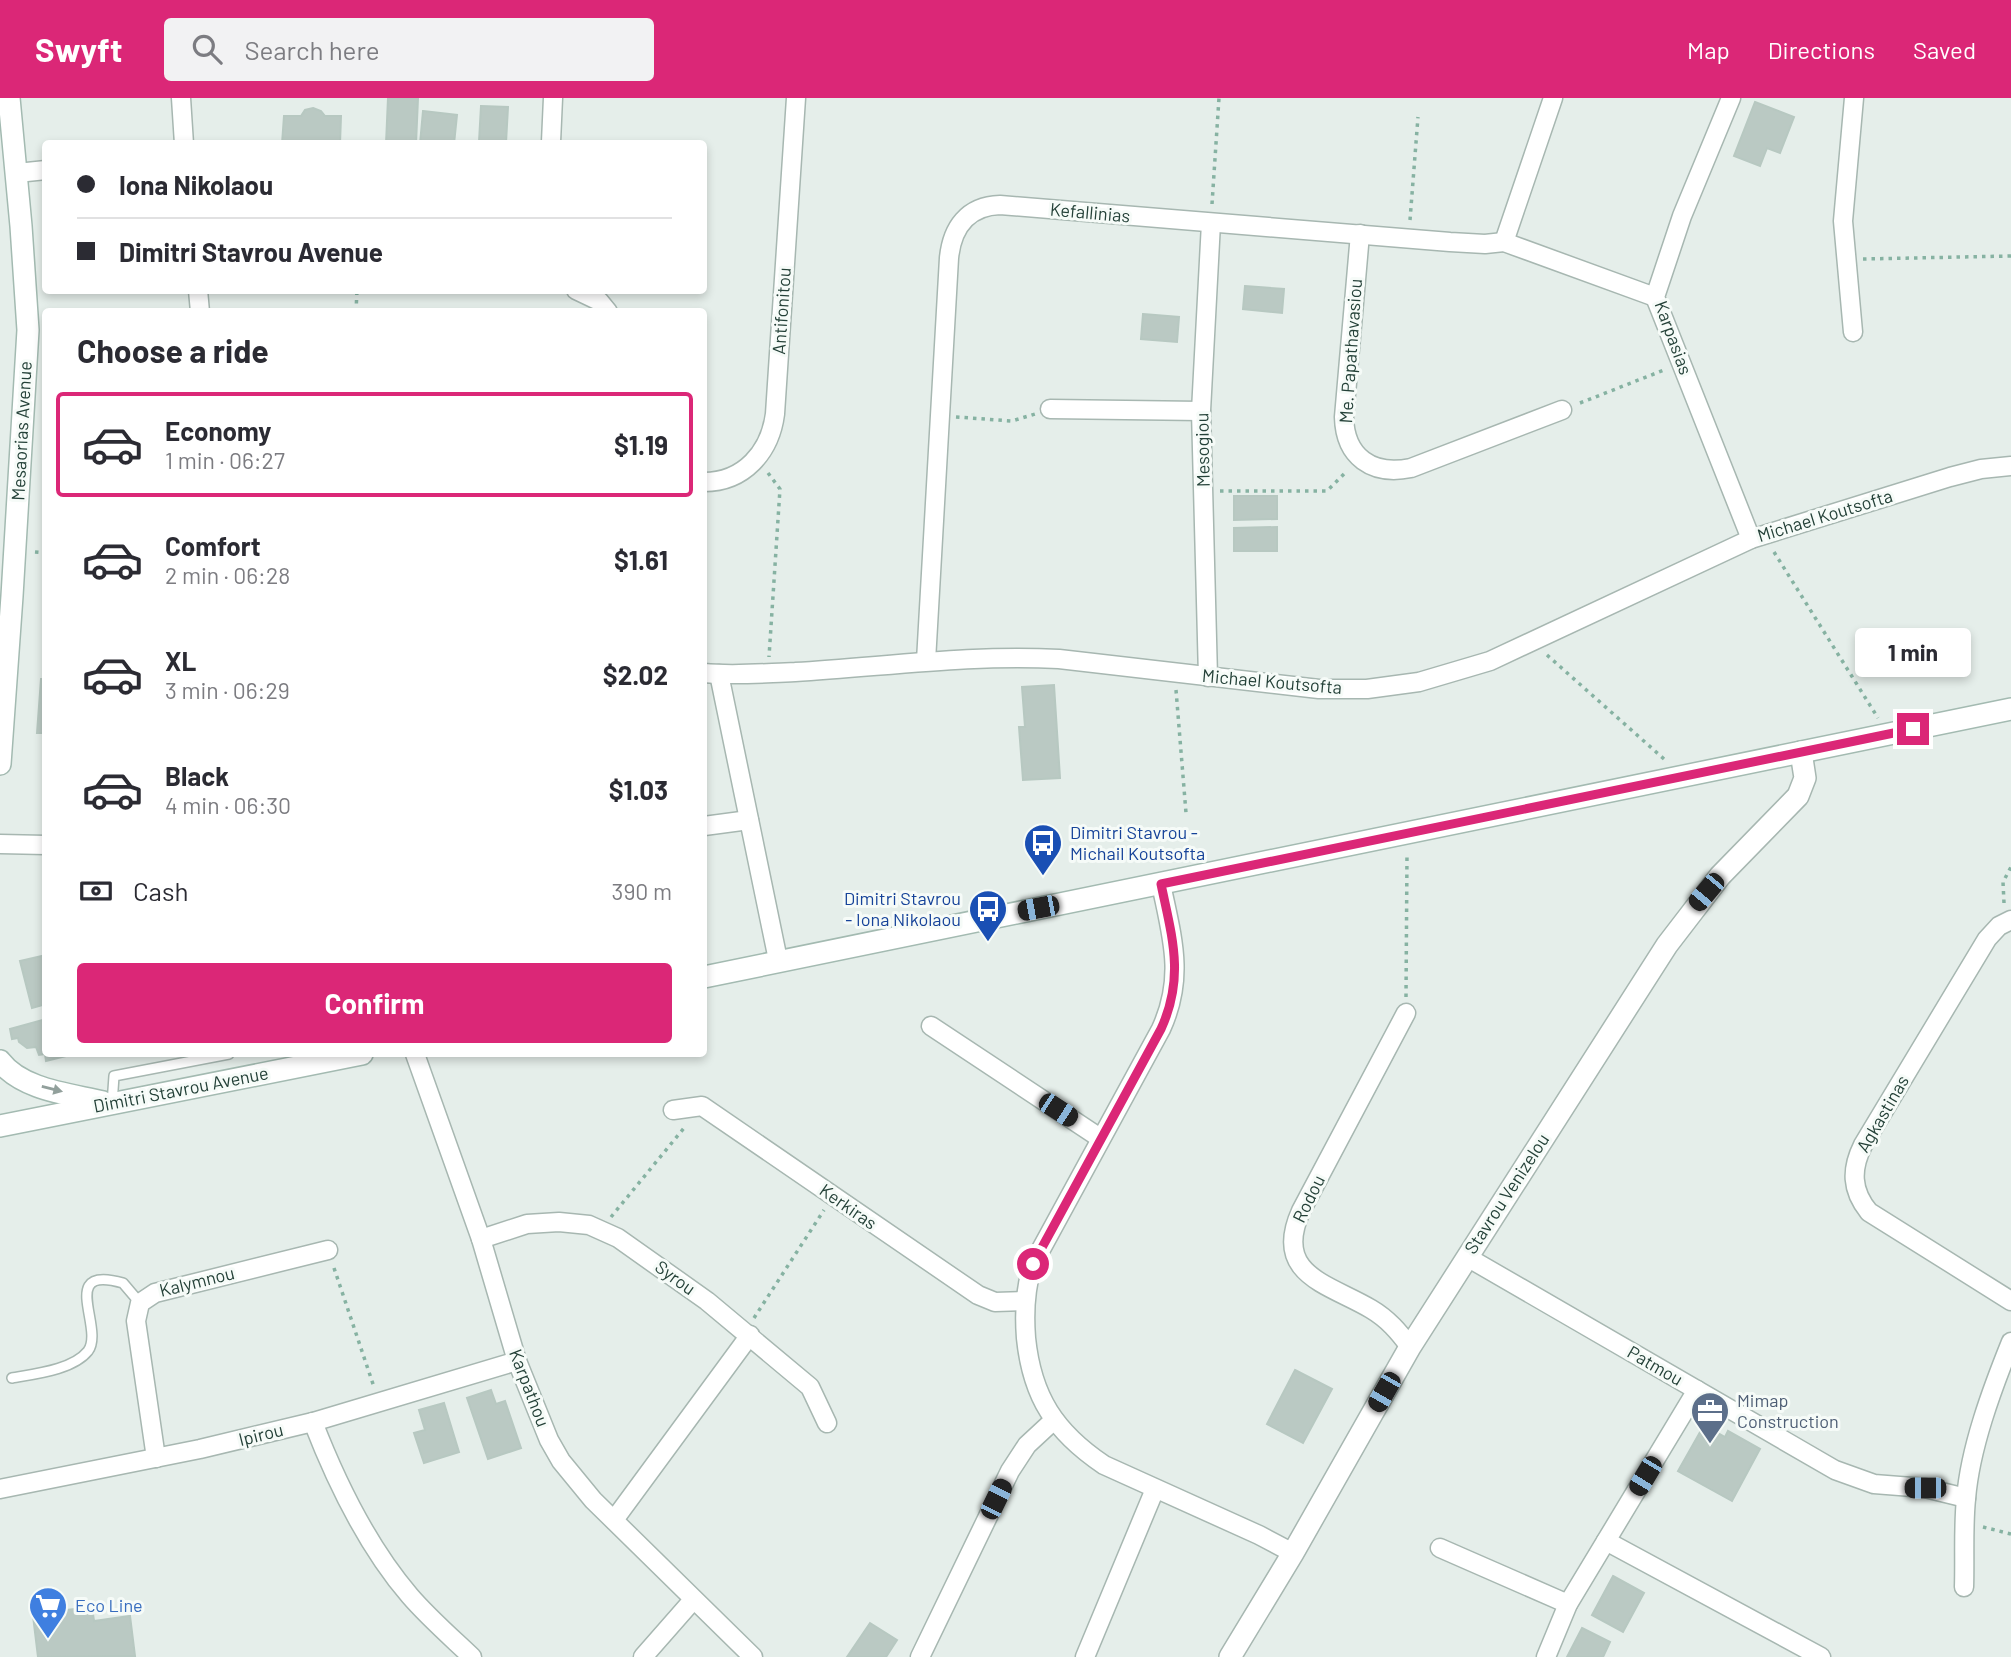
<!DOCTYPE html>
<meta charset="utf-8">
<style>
body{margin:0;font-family:Barlow,sans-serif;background:#f2f2f3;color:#2b2b33;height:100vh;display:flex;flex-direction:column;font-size:26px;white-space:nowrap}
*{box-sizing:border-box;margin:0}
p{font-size:23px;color:#7c7c81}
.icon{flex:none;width:38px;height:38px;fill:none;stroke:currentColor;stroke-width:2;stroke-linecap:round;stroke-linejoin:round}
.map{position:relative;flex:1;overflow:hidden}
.panel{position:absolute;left:42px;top:210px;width:665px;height:749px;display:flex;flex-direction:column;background:#fff;border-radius:7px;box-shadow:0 4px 10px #0003}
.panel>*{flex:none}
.guide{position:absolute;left:42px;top:42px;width:665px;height:154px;border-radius:7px;box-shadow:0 4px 10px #0003;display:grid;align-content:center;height:154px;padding:0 35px;background:#fff}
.end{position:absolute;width:32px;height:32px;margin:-16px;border:9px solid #db2777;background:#fff;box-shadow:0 0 0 4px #fff}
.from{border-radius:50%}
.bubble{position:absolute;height:49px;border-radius:7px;background:#fff;box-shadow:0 4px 10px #0003;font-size:23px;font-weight:700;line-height:49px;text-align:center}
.car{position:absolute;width:21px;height:42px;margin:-21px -10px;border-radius:9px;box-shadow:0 0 5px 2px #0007;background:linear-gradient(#222 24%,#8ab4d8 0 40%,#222 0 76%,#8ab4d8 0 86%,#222 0)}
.guide b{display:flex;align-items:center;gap:24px;height:66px;font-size:26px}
.guide b+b{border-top:2px solid #e1e1e2}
.guide i{width:18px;height:18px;background:#2b2b33}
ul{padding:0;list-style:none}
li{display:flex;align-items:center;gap:21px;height:105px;margin:0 14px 10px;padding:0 21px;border:4px solid transparent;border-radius:7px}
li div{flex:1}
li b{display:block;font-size:26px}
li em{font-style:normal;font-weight:700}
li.active{border-color:#db2777}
li>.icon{width:63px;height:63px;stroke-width:1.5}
h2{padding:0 35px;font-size:32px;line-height:84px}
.pay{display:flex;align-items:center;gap:18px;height:77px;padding:0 35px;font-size:26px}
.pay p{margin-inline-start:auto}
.cta{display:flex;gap:14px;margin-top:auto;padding:14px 35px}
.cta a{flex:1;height:80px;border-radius:7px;background:#db2777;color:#fff;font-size:28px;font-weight:700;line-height:80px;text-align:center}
header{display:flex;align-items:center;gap:42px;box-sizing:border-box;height:98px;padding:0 35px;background:#db2777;color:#fff}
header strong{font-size:33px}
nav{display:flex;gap:38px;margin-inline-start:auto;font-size:24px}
.search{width:490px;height:63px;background:#f2f2f3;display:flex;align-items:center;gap:18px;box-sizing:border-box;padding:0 24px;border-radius:7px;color:#7c7c81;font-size:26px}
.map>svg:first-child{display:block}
.building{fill:#bac9c3;stroke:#b7c8c1;stroke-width:2}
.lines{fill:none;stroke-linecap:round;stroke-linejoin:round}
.service-casing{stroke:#a7b7b1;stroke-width:12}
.minor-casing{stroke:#a7b7b1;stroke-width:21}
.tertiary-casing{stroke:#a7b7b1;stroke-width:24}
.secondary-casing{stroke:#a3bab1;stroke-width:24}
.path{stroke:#86b2a2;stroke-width:3.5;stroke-dasharray:3.5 5;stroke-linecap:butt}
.service{stroke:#fff;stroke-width:9}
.minor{stroke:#fff;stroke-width:18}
.tertiary{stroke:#fff;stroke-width:21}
.secondary{stroke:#fff;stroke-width:21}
.oneway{fill:#92a09c}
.route{stroke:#db2777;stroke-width:9}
.labels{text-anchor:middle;stroke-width:6;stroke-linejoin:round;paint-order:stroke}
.street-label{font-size:18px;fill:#244138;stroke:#f6fbf8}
.transit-label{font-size:18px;fill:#164399;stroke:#f6fbf8;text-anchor:start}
.service-label{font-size:18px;fill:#4e5e75;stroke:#f6fbf8;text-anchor:start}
.shop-label{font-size:18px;fill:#366cbe;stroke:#f6fbf8;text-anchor:start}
</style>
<header>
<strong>Swyft</strong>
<div class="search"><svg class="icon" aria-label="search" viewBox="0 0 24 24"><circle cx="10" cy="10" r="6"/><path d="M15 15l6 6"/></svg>Search here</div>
<nav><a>Map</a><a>Directions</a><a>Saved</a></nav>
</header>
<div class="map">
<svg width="2011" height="1559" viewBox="0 0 2011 1559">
<rect width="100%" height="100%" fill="#e5eeea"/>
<!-- building -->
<g class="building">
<polygon points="388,0 418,0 416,46 386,46"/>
<polygon points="1755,4 1794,19 1780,55 1767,50 1760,68 1734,58"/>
<polygon points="481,8 508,9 506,45 479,44"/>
<polygon points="313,10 321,13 325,18 341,18 340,46 282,46 284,18 301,18 305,12"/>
<polygon points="423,13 457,17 454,46 420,46"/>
<polygon points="1245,188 1284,191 1282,215 1243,211"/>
<polygon points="1143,216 1179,219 1177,244 1141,241"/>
<polygon points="1234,398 1277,398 1277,421 1234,422"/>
<polygon points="1277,429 1277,453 1234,453 1234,430"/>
<polygon points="41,581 46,581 46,635 37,635"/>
<polygon points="1054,587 1060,680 1023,682 1019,629 1025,629 1022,589"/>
<polygon points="46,857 46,906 32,910 20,863"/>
<polygon points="46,921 46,956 74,956 46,963 45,956 39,957 36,949 27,950 19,944 18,940 12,941 10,931"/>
<polygon points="1295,1272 1332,1291 1303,1345 1267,1326"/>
<polygon points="491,1292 496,1306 505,1303 521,1350 488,1361 467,1300"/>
<polygon points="444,1305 459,1354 424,1365 414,1335 425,1332 419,1312"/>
<polygon points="1704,1327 1725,1339 1728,1333 1760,1351 1732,1403 1678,1373"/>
<polygon points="1613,1478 1644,1495 1623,1534 1592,1517"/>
<polygon points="55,1498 57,1513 92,1509 94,1523 130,1518 135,1558 38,1559 31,1501"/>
<polygon points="870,1525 897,1542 886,1559 847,1559"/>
<polygon points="1582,1530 1610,1544 1603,1559 1567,1559"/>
</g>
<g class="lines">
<defs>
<g id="service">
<polyline points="112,1006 114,978 229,956"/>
<path d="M12 1280C34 1276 73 1272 88 1253 105 1230 57 1166 123 1185L140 1205"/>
</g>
<g id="minor">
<polyline points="181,0 184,46"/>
<polyline points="1731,0 1682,118 1655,199 1751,441"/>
<polyline points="551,44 553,0"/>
<polyline points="17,75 46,72"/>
<path d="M1360 136 1344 319C1345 359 1372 378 1411 370L1562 312"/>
<polyline points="1504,144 1553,0"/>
<polyline points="198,192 200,214"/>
<polyline points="576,192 599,203 608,214"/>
<polyline points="1853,234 1843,123 1854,0"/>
<polyline points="1050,311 1201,313"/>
<path d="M704 384C744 384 770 354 775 316L796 0"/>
<path d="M926 563 949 160C952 130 967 108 1000 107L1450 144 1485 146 1504 144 1655 199"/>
<path d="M704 575C734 578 765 575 795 574 883 569 970 556 1059 561L1319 591H1367L1419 584 1490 563 1751 441 1950 379 1981 371 2011 368"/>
<polyline points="719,576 778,862"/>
<polyline points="1208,579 1201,313 1211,125"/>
<polyline points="704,728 749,722"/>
<polyline points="0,746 46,747"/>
<path d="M1161 786C1172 839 1185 879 1161 931L1033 1166C1025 1190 1024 1214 1026 1240 1032 1299 1055 1334 1104 1367L1259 1437 1293 1455"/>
<path d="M2011 822 1999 828 1987 841 1863 1047C1851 1071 1851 1092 1869 1114L2011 1203"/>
<path d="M1406 915 1301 1113C1272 1177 1329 1186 1371 1211 1388 1221 1399 1234 1410 1249"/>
<polyline points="931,928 1100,1040"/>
<polyline points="415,956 481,1141 517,1263 549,1342 561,1363 593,1402 753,1559"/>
<polyline points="673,1012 702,1008 978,1197 995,1204 1025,1203"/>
<polyline points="481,1141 527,1126 559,1124 589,1127 618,1140 707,1203 810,1289 827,1325"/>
<polyline points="1467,1159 1835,1372 1874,1386 1925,1390 1966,1400"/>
<path d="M313 1324C337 1386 367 1448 410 1498 429 1520 451 1539 472 1559"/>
<polyline points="156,1360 136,1223 140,1205 155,1195 328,1152"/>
<polyline points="0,1391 200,1351 313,1324 517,1263"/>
<polyline points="614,1422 750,1237"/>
<polyline points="1606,1443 1821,1559"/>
<polyline points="1440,1450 1568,1506"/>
<path d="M1964 1489C1965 1460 1963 1430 1966 1401 1970 1350 1992 1291 2011 1244"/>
<polyline points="643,1559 693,1502"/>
<polyline points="920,1559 1010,1373 1027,1347 1054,1322"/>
<polyline points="1085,1559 1155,1391"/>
<polyline points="1546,1559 1568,1506 1697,1292"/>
</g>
<polyline id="tertiary" points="1230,1559 1293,1455 1410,1249 1667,847 1720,778 1798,698 1805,680 1801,654"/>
<g id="secondary">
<polyline points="0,666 12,498 28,232 21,128 9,0"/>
<polyline points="704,879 2011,611"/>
<path d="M0 963C22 992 70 996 103 1004"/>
<polyline points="0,1028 362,956"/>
</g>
</defs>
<!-- service casing -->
<use href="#service" class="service-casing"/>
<!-- minor casing -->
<use href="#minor" class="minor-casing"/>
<!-- tertiary casing -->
<use href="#tertiary" class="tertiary-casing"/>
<!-- secondary casing -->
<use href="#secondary" class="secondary-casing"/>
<!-- path -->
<g class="path">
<polyline points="1212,106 1219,0"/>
<polyline points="1410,122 1418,19"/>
<polyline points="1863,161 2011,158"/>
<polyline points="356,214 357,192"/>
<polyline points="1580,305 1664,272"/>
<polyline points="956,319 1012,323 1035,316"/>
<polyline points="768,375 780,391 769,559"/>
<polyline points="1220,393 1327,393 1347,373"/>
<polyline points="35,454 46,455"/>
<polyline points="1774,454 1878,620"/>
<polyline points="1547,557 1664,661"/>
<polyline points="1176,592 1186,715"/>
<polyline points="2004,805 2003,784 2011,769"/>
<polyline points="1406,899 1407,756"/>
<polyline points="611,1119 684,1030"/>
<polyline points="334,1170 374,1289"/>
<polyline points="754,1220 824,1112"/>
<polyline points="1983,1429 2011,1436"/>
</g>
<!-- service -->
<use href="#service" class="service"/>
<!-- minor -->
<use href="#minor" class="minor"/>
<!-- tertiary -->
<use href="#tertiary" class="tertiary"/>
<!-- secondary -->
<use href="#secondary" class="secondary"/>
</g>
<!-- one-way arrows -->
<defs><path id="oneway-solid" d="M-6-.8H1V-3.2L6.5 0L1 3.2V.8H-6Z" transform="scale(1.75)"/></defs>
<use class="oneway" href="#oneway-solid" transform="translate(52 991) rotate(14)"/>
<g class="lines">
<!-- route -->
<path class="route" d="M1033 1166 1161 931C1185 879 1172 839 1161 786L1913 631"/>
</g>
<!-- icons -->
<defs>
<symbol id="bus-pin" viewBox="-11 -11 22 30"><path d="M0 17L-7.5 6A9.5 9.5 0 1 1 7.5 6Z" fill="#1a4fb4" stroke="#f6fbf8"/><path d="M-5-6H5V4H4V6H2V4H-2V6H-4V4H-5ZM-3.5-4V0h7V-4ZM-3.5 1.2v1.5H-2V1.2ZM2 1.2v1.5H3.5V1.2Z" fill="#fff"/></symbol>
<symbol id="office-pin" viewBox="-11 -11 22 30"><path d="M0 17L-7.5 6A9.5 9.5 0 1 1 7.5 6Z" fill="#5c6f8a" stroke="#f6fbf8"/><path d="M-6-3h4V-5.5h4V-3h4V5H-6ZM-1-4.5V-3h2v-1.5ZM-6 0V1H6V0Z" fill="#fff"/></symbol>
<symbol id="supermarket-pin" viewBox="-11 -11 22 30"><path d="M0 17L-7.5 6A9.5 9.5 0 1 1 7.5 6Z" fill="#3f7fe0" stroke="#f6fbf8"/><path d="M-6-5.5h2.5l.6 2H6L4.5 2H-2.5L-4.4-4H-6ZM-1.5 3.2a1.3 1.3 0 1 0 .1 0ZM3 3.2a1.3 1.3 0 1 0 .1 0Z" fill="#fff"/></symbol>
</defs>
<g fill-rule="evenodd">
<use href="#bus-pin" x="1021" y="723" width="44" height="60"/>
<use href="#bus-pin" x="966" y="789" width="44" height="60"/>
<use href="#office-pin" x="1688" y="1291" width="44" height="60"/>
<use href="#supermarket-pin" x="26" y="1486" width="44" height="60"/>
</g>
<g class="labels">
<!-- street labels -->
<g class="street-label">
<text transform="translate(1090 115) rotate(5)" y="6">Kefallinias</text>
<text transform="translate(782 213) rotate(-86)" y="6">Antifonitou</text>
<text transform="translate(1673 240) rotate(70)" y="6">Karpasias</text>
<text transform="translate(1351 253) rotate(-86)" y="6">Me. Papathavasiou</text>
<text transform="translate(22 333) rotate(-87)" y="6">Mesaorias Avenue</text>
<text transform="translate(1203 352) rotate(-91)" y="6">Mesogiou</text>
<text transform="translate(1825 418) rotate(-17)" y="6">Michael Koutsofta</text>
<text transform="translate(1272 584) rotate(5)" y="6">Michael Koutsofta</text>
<text transform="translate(181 992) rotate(-11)" y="6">Dimitri Stavrou Avenue</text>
<text transform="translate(1883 1016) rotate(-60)" y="6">Agkastinas</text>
<text transform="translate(1507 1096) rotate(-57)" y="6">Stavrou Venizelou</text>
<text transform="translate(1309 1101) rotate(-64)" y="6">Rodou</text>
<text transform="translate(848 1109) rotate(35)" y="6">Kerkiras</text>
<text transform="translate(675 1180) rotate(36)" y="6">Syrou</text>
<text transform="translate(197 1184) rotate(-14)" y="6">Kalymnou</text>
<text transform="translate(1655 1268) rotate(30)" y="6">Patmou</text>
<text transform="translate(529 1290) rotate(69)" y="6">Karpathou</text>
<text transform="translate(261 1337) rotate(-14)" y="6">Ipirou</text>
</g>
<!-- transit labels -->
<g class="transit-label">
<text x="1070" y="741">Dimitri Stavrou -<tspan x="1070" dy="21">Michail Koutsofta</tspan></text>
<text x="961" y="807" text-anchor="end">Dimitri Stavrou<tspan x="961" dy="21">- Iona Nikolaou</tspan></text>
</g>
<!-- service labels -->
<g class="service-label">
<text x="1737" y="1309">Mimap<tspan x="1737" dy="21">Construction</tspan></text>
</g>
<!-- shop labels -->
<g class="shop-label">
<text x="75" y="1514">Eco Line</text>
</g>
</g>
</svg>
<i class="end from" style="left:1033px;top:1166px"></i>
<i class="end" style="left:1913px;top:631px"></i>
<div class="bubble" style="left:1855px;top:530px;width:116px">1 min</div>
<i class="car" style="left:1706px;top:794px;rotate:220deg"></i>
<i class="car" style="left:1038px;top:810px;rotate:259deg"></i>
<i class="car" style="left:1058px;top:1012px;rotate:123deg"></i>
<i class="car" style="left:1384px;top:1294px;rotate:210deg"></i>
<i class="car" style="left:1645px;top:1378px;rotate:211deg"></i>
<i class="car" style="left:1925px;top:1390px;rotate:270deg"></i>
<i class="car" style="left:996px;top:1401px;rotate:26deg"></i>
<div class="guide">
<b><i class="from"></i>Iona Nikolaou</b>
<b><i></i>Dimitri Stavrou Avenue</b>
</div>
<section class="panel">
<h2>Choose a ride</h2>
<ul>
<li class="active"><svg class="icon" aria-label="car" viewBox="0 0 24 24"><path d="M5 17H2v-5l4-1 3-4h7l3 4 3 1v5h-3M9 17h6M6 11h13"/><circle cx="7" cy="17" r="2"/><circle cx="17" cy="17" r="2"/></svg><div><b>Economy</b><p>1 min · 06:27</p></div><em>$1.19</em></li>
<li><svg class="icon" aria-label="car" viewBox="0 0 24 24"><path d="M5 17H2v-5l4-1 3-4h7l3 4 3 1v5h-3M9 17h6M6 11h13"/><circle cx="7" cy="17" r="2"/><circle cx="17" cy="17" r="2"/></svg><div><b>Comfort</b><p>2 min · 06:28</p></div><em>$1.61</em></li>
<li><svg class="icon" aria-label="car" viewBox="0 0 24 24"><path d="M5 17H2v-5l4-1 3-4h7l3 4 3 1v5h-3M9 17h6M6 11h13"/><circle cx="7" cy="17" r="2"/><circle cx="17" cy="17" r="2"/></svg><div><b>XL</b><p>3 min · 06:29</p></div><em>$2.02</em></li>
<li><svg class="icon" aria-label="car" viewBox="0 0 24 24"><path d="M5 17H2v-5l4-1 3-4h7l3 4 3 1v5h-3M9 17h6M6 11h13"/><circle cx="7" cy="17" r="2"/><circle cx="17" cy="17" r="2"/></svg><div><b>Black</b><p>4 min · 06:30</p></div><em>$1.03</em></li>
</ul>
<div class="pay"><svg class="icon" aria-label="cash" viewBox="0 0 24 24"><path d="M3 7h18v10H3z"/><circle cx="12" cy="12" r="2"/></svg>Cash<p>390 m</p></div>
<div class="cta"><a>Confirm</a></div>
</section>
</div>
